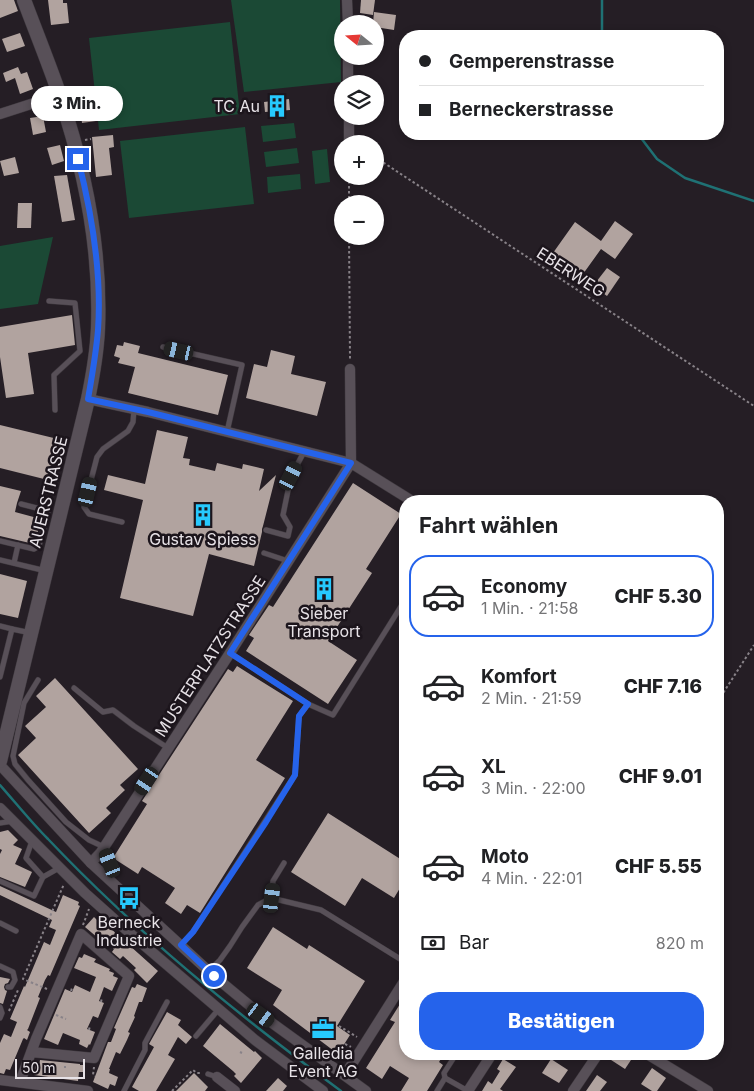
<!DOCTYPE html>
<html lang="de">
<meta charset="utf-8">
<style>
body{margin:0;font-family:Inter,sans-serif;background:#f6f6f6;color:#202124;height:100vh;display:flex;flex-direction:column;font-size:19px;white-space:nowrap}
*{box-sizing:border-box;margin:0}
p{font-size:16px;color:#757577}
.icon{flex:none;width:28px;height:28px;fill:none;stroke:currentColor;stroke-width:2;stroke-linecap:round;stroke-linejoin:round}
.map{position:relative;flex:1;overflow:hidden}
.drawer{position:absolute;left:399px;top:495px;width:325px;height:565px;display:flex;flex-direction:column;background:#fff;border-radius:20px;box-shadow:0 2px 8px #0003}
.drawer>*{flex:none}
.guide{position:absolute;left:399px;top:30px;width:325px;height:110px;border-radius:20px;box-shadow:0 2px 8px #0003;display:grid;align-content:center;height:110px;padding:0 20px;background:#fff}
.needle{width:32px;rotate:288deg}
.tools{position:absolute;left:334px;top:15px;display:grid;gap:10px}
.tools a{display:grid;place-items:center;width:50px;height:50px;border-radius:50%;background:#fff;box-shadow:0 2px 8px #0003;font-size:25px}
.scale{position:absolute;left:15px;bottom:12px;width:70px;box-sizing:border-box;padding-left:5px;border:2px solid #e7e2e7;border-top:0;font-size:14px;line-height:18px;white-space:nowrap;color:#e7e2e7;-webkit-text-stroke:4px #1c151c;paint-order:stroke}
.end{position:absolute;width:22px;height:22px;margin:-11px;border:6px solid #2563eb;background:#fff;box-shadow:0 0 0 2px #fff}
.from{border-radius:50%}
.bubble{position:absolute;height:35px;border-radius:18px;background:#fff;box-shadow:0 2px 8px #0003;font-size:16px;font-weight:800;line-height:35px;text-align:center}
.car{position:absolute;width:15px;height:30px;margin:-15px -8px;border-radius:6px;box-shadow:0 0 4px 1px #0007;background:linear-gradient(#222 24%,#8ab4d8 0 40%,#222 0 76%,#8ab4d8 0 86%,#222 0)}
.guide b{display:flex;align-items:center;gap:18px;height:48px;font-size:19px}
.guide b+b{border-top:1px solid #e0e0e0}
.guide i{width:12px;height:12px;background:#202124}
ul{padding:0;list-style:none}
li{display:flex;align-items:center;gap:15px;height:82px;margin:0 10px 8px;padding:0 10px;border:2px solid transparent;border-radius:20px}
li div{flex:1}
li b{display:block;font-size:19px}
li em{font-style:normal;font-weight:800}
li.current{border-color:#2563eb}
li>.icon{width:45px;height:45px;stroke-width:1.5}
h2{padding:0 20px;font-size:22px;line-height:60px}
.pay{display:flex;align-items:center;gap:12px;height:55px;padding:0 20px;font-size:19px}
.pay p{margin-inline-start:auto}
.button{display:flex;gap:10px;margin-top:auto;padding:10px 20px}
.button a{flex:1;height:58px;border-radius:20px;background:#2563eb;color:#fff;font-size:20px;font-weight:800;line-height:58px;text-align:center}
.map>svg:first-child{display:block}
.green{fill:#1b4935}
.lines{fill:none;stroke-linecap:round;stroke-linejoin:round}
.stream{stroke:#1f7174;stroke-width:2.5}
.building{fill:#b1a39f}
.service-casing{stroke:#3e383e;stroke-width:6}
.minor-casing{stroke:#3e383e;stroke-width:11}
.secondary-casing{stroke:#3e383e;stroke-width:15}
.path{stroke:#888288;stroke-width:2;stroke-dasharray:2.5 2.5;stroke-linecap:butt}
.service{stroke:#585058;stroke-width:5}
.minor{stroke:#585058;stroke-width:10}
.secondary{stroke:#585058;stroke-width:14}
.route{stroke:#2563eb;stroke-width:6}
.labels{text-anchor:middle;stroke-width:5;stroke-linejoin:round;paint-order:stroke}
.poi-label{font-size:16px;fill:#e7e2e7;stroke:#1c151c}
.street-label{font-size:16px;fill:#e7e2e7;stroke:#1c151c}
</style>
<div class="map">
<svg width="754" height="1091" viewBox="0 0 754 1091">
<rect width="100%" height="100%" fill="#251e25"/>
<!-- green -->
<g class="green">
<polygon points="231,0 340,0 341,82 244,92"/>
<polygon points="230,22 240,114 99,130 89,38"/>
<polygon points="294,123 296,138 263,142 261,126"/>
<polygon points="245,127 254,204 129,218 120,141"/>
<polygon points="297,148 299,163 266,167 264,152"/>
<polygon points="327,149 330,182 315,184 312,151"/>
<polygon points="300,174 301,189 268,193 267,177"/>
<polygon points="53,237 38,304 0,309 0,246"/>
</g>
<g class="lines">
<!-- stream -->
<g class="stream">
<polyline points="602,0 602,36"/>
<polyline points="638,134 657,159 685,178 754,201"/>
<path d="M0 785C16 803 31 822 48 839 137 933 237 1014 341 1091"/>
</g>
</g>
<!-- building -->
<g class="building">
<polygon points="0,0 14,0 18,11 0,18"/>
<polygon points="48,0 63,0 63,3 67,3 69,23 51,25"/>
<polygon points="361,0 375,0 373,15 360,13"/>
<polygon points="374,12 396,15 394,30 375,27 375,24 373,24"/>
<polygon points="20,33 25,46 7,52 2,39"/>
<polygon points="18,67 21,74 27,72 33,89 20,94 15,78 6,82 3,73"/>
<polygon points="289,99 290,110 265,112 264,102"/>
<polygon points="94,104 96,121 82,123 80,105"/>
<polygon points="43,116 46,132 33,135 30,118"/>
<polygon points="113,135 114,147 109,148 112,175 96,177 92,137"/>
<polygon points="60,145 64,161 52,165 47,148"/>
<polygon points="15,157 19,173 4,176 0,161"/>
<polygon points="67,175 75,220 62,222 54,176"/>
<polygon points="18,203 32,203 31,228 17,228"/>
<polygon points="615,221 633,234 615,259 601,249 583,274 569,264 564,271 548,260 575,222 601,241"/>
<polygon points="607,268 620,277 607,296 593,286"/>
<polygon points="72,315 75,345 28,353 34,394 6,398 0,357 0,327"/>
<polygon points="124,342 140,346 138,353 228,375 218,415 128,393 135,367 118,363 120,358 114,356 117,345 123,346"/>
<polygon points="271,350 295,356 291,374 326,382 317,416 246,398 254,364 267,367"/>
<polygon points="0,425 62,440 52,481 0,468"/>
<polygon points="157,430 188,437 183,458 190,459 189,465 215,471 217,463 242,469 243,464 264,469 259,491 276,475 263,526 262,529 262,532 254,566 209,554 193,616 120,598 143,500 104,490 108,475 145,484"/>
<polygon points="353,483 401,514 366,569 372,573 328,641 357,660 328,704 246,651 254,638 249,635 269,605 273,607"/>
<polygon points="0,486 21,491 17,503 15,512 41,519 35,543 34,544 0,536"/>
<polygon points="0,574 27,581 18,618 0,614"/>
<polygon points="237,666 293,701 256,760 285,778 200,913 187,905 181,914 165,903 175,888 142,867 138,874 113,858 147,804 142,801 228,669 233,672"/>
<polygon points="55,678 138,769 120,785 125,790 106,808 111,813 89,833 18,755 36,738 25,726 46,707 36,696"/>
<polygon points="328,813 405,862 405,891 400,888 394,898 362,878 345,906 291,872"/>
<polygon points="8,830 18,840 13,845 22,849 15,864 32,872 25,887 0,877 0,854 2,850 0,849 0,832"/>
<polygon points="0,886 56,912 63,895 79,902 78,905 80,906 50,976 48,975 45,980 38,997 40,998 28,1029 27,1030 30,1032 27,1040 24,1038 23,1039 10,1070 6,1069 4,1074 0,1073 0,1043 4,1034 11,1037 17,1022 10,1019 24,986 25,987 44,942 50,945 56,930 49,927 52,920 0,895"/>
<polygon points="94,917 98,921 100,919 158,971 147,983 134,970 136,968 123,956 120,959 112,952 114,949 100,936 98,938 85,927"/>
<polygon points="273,927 307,949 309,945 365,981 337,1026 350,1035 338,1054 273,1005 282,990 247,968"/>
<polygon points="84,954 96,959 94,962 110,969 109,971 114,973 113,976 118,978 112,991 104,987 99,1001 104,1003 98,1018 93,1016 87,1029 95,1032 90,1045 89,1044 87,1048 79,1044 80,1040 63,1033 58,1045 44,1039 65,989 72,992 75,985 90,992 96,977 74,968 79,957 82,958"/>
<polygon points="0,977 10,979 8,983 5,984 4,987 5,990 7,991 3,1004 0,1003"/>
<polygon points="137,984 147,988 142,1002 139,1002 134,1016 135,1017 128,1032 130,1033 127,1040 120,1054 116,1052 109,1069 110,1069 109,1073 118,1077 115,1086 110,1084 108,1089 93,1082 108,1042 111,1042 116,1029 114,1028 132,987 135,988"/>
<polygon points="405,996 405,1054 444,1054 439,1062 443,1065 427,1091 401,1091 409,1078 390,1066 382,1079 366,1068 395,1022 390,1020"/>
<polygon points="167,1012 181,1020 178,1025 192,1037 186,1044 178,1037 168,1055 175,1059 156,1091 139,1091 132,1087 154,1047 149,1044"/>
<polygon points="220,1024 254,1052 255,1051 262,1058 241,1083 234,1076 236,1074 233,1071 203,1046"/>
<polygon points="611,1054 629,1054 633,1057 625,1069 608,1058"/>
<polygon points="503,1059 516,1067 500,1089 503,1091 482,1091 488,1081 492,1084 500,1071 497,1069"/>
<polygon points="551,1059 568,1070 559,1083 542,1073"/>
<polygon points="40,1060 80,1064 80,1065 85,1065 84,1072 79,1072 78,1081 34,1075 35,1066 39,1066"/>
<polygon points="652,1068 666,1078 657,1091 652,1091 641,1084"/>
<polygon points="194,1073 208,1087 205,1091 176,1091"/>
<polygon points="597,1075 607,1082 600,1091 586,1091"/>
<polygon points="278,1078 287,1086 283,1091 266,1091"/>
</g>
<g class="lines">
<defs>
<g id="service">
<polyline points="49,301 75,303 80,351 54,375 55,410"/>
<polyline points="163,347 242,365 227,432"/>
<polyline points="122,522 89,514 84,507 97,457 103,449 128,431 133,422 134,409"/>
<polyline points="266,530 288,536 290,527 283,515 291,476 304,452"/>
<polyline points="0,541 34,549 39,546 48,511 21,504"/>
<polyline points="264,553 288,561"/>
<polyline points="0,560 46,571"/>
<polyline points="14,563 18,545"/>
<polyline points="0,626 12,629"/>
<polyline points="0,677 12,629 31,633"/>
<polyline points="38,680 24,703 13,756 15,764 28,780 66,822 89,840 104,847 110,863"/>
<polyline points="74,688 103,712 113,710 134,726 168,748"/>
<polyline points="308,704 333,715 405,600"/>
<polyline points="0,823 13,821"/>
<polyline points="284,863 273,881 271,898 321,910 405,962"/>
<polyline points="43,877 59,868"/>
<polyline points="0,881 34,896 43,877 26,858 32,841"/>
<polyline points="0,923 16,931"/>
<polyline points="181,945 193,932 295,775 299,716 308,704 230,653"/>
<polyline points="0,966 13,972 15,980 11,987 8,987"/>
<polyline points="209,971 220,960 230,946 242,927 258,905 271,898"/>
<polyline points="0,1007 2,1013 0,1018"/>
<polyline points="196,1036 218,1010"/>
<polyline points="208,1074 217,1077"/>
<polyline points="445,1078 468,1091"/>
<polyline points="124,1091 145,1050 145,1043 167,1002"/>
<polyline points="437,1091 445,1078 444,1073 453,1059"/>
</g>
<g id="minor">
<polyline points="347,0 348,24"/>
<polyline points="348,56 348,84"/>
<polyline points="0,114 59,95"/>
<polyline points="349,116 349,140"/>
<polyline points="350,369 351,463 412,501"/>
<polyline points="88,399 148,412 351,463 230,653 101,852 91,863"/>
<polyline points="0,765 91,863 214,976 261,1015 366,1091"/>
<polyline points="0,808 85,893 132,935 255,1040 323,1091"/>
<polyline points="647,1054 708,1091"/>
<polyline points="345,1075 405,980"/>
<polyline points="217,1077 235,1091"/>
<polyline points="0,1080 88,1091"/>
<polyline points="20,1082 36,1039 81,934 129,976 94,1058 31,1052"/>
<polyline points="468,1091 492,1054"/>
<polyline points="573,1091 598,1054"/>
</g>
<path id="secondary" d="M0 761 88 399C93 375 97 352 98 328 101 249 85 170 60 96 49 64 36 32 24 0"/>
</defs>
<!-- service casing -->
<use href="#service" class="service-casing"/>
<!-- minor casing -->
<use href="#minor" class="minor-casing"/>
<!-- secondary casing -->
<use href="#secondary" class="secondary-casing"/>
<!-- path -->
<g class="path">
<polyline points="85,140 91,139"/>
<polyline points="375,157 754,406"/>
<polyline points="349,176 349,204"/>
<polyline points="349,236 350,359"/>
<polyline points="718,701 754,645"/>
<polyline points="83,925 89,909"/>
<polyline points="47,989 23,979 64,884"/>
<polyline points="71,991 72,988"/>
<polyline points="101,1002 102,998"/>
<polyline points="9,1011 18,990"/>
<polyline points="56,1015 66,1019"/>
<polyline points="339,1026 357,1037"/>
<polyline points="89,1030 90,1026"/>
<polyline points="345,1044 351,1047"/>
<polyline points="240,1052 242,1053"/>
<polyline points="64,1067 66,1067"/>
<polyline points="94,1067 93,1075 95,1076"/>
<polyline points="172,1091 193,1070 197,1073 202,1073"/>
</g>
<!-- service -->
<use href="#service" class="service"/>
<!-- minor -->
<use href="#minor" class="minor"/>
<!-- secondary -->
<use href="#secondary" class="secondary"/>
</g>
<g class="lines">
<!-- route -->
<path class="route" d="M78 159C92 214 102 273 98 330 96 354 92 376 88 399L148 412 351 463 230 653 308 704 299 716 295 775 266 822 193 932 181 945 214 976"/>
</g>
<!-- icons -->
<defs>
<symbol id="building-bare" viewBox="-9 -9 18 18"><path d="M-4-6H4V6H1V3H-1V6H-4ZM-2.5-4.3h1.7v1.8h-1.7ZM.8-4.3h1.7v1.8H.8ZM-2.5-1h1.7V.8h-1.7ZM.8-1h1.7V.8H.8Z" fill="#26c9fe" stroke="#1c151c" stroke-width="2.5" paint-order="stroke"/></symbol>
<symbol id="bus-bare" viewBox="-9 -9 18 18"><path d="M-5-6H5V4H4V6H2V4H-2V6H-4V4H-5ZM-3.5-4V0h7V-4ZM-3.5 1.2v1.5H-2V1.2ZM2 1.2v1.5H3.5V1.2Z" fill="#26c9fe" stroke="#1c151c" stroke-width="2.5" paint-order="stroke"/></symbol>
<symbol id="office-bare" viewBox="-9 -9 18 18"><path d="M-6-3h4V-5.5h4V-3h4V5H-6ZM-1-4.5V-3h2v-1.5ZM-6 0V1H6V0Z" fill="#26c9fe" stroke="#1c151c" stroke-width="2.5" paint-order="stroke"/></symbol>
</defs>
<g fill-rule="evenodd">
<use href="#building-bare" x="261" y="90" width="32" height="32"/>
<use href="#building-bare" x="187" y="499" width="32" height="32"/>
<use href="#building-bare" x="308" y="573" width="32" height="32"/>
<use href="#bus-bare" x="113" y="882" width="32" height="32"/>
<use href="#office-bare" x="307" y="1013" width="32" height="32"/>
</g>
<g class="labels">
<!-- poi labels -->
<g class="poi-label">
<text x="260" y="112" text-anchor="end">TC Au</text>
<text x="203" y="545">Gustav Spiess</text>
<text x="324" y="619">Sieber<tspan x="324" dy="18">Transport</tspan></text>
<text x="129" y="928">Berneck<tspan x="129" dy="18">Industrie</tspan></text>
<text x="323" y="1059">Galledia<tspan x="323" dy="18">Event AG</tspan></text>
</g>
<!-- street labels -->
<g class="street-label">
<text transform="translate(571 272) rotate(33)" y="6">EBERWEG</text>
<text transform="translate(48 492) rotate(-76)" y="6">AUERSTRASSE</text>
<text transform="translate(210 656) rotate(-57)" y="6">MUSTERPLATZSTRASSE</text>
</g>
</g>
</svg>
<div class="tools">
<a><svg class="needle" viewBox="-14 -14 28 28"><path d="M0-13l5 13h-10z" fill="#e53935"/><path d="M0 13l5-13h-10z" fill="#757577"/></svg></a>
<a><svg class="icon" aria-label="layers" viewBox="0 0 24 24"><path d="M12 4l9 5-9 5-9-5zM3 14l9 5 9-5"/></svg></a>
<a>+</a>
<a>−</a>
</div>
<div class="scale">50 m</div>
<i class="end from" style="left:214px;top:976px"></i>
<i class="end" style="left:78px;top:159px"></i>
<div class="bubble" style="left:31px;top:86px;width:92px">3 Min.</div>
<i class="car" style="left:179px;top:351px;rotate:283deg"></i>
<i class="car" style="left:291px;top:476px;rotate:27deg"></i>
<i class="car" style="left:88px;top:492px;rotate:13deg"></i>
<i class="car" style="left:147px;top:781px;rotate:213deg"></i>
<i class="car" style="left:110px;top:863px;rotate:338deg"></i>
<i class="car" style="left:272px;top:898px;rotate:7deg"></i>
<i class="car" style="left:261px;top:1015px;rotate:126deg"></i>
<div class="guide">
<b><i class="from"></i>Gemperenstrasse</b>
<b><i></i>Berneckerstrasse</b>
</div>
<section class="drawer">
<h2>Fahrt wählen</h2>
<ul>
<li class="current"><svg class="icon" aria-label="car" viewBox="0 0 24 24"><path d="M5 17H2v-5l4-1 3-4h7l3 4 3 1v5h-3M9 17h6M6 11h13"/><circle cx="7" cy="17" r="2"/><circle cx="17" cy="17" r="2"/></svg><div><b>Economy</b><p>1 Min. · 21:58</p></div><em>CHF 5.30</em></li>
<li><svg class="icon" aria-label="car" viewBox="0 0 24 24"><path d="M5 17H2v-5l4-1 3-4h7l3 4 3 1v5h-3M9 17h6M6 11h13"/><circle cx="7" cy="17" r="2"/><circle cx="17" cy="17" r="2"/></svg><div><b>Komfort</b><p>2 Min. · 21:59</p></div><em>CHF 7.16</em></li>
<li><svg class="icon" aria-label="car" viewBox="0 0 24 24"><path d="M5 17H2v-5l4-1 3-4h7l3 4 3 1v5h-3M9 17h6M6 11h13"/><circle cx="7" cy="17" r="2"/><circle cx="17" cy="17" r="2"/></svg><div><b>XL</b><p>3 Min. · 22:00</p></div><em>CHF 9.01</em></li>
<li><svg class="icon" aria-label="car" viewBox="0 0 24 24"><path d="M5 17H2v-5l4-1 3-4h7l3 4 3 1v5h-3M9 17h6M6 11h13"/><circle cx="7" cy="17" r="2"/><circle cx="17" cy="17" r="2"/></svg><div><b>Moto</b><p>4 Min. · 22:01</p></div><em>CHF 5.55</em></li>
</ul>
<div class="pay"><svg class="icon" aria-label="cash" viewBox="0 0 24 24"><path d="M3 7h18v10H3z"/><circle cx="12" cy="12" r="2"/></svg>Bar<p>820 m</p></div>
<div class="button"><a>Bestätigen</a></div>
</section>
</div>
